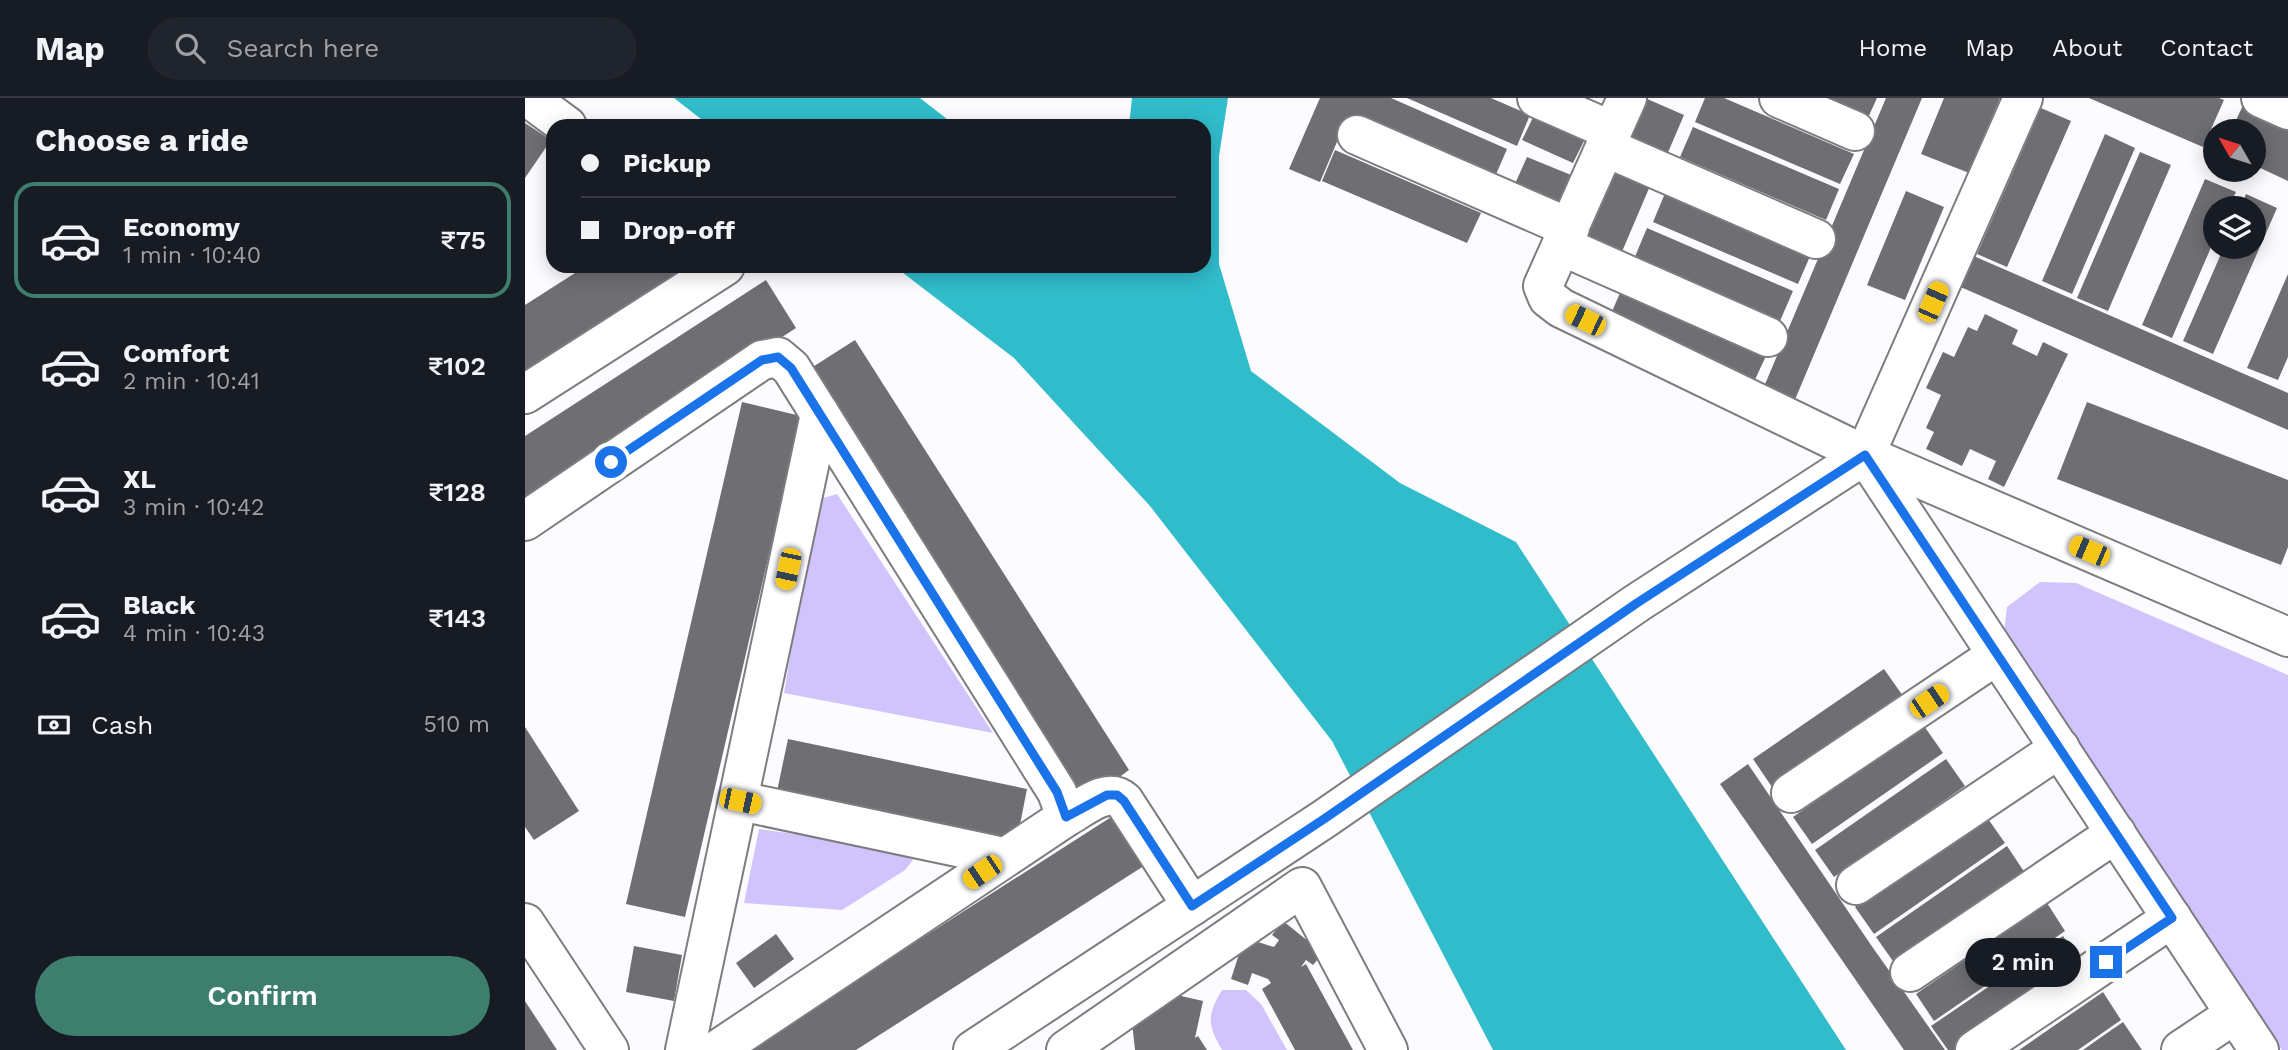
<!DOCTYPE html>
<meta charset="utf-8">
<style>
body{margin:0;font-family:"Work Sans",sans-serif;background:#20242c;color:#f1f3f6;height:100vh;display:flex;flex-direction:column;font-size:26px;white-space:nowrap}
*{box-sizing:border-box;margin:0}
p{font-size:23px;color:#9ea1a6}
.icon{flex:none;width:38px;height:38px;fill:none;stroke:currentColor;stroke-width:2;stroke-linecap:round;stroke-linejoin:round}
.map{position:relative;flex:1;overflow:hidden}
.drawer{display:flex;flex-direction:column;background:#171b24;width:525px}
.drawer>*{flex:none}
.banner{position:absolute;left:21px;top:21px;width:665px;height:154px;border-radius:21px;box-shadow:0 4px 18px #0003;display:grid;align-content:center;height:154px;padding:0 35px;background:#171b24}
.needle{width:46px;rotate:309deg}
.tools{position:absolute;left:1678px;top:21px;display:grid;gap:14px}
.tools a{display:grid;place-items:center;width:63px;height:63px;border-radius:50%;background:#171b24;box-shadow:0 4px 18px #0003;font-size:35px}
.end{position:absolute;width:32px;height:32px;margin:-16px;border:9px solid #1a73e8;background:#fff;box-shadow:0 0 0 4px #fff}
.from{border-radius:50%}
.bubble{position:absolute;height:49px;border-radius:24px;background:#171b24;box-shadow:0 4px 18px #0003;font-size:23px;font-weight:600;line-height:49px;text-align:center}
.car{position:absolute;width:21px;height:42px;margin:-21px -10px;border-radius:9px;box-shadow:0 0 5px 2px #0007;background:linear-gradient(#f5c518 24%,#345 0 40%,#f5c518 0 76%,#345 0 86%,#f5c518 0)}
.banner b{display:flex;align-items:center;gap:24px;height:66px;font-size:26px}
.banner b+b{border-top:2px solid #363941}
.banner i{width:18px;height:18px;background:#f1f3f6}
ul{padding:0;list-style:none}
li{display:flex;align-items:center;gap:21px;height:116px;margin:0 14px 10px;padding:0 21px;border:4px solid transparent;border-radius:21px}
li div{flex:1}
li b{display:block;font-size:26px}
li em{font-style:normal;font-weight:600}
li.current{border-color:#3d7e6d}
li>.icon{width:63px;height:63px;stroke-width:1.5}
h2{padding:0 35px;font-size:32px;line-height:84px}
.pay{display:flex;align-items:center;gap:18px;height:77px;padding:0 35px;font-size:26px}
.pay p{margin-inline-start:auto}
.primary-button{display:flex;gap:14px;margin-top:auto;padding:14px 35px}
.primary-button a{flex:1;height:80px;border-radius:42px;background:#3d7e6d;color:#fff;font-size:28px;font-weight:600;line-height:80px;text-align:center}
header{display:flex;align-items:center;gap:42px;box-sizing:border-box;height:98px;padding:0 35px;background:#171b24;border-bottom:2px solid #363941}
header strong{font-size:33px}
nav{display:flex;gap:38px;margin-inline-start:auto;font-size:24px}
.search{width:490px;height:63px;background:#20242c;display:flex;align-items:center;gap:18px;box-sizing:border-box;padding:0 24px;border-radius:38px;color:#9ea1a6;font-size:26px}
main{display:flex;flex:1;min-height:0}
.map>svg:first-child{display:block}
.green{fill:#d1c4fd}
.water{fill:#30bccb}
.building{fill:#6f6e73}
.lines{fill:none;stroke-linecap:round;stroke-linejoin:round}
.minor-casing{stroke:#7d7c81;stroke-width:42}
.minor{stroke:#fff;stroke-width:38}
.route{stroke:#1a73e8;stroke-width:9}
</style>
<header>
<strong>Map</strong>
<div class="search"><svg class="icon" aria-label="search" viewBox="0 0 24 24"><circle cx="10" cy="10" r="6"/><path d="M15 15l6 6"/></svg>Search here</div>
<nav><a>Home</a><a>Map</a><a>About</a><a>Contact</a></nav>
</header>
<main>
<section class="drawer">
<h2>Choose a ride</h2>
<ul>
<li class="current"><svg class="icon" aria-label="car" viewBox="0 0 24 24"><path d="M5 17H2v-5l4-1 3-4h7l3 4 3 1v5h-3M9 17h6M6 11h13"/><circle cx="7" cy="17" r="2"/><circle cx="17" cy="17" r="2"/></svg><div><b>Economy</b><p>1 min · 10:40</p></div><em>₹75</em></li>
<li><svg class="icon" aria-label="car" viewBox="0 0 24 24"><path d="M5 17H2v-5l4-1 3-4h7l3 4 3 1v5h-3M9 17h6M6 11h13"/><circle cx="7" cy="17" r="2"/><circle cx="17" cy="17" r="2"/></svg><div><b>Comfort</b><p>2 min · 10:41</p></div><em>₹102</em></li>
<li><svg class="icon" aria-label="car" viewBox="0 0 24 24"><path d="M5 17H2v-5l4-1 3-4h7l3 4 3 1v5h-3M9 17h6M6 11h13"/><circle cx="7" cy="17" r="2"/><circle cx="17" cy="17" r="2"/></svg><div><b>XL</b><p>3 min · 10:42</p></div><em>₹128</em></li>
<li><svg class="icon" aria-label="car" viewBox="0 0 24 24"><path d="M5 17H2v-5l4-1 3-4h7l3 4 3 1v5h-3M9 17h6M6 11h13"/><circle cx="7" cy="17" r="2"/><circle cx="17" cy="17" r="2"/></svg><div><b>Black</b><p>4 min · 10:43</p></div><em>₹143</em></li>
</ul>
<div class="pay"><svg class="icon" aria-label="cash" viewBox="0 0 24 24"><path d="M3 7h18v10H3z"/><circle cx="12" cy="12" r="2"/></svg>Cash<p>510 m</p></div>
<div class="primary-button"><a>Confirm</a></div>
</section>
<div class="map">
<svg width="1763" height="952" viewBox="0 0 1763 952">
<rect width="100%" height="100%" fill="#fcfbfe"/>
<!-- green -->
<g class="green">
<polygon points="312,396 468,635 259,595 291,402"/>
<polygon points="1515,484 1551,485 1763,577 1763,952 1757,952 1622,759 1478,542 1482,509"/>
<polygon points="234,731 395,753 380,772 317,812 219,805"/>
<path d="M697 892H721L736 906 762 952H697C682 926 682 917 697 892Z"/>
</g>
<!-- water -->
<g class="water">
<polygon points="149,0 395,0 431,28 185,28"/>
<polygon points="607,0 703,0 694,58 694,166 726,273 875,385 991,444 1321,952 968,952 807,643 625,408 489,260 369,168 679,168 679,28 604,28"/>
</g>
<!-- building -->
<g class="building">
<polygon points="795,0 866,0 982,51 969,81 823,18 795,84 764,71"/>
<polygon points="882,0 966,0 1005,17 992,48"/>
<polygon points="1120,0 1159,17 1138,66 1090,46"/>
<polygon points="1180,0 1199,0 1329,56 1315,86 1170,24"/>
<polygon points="1292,0 1352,0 1342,22"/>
<polygon points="1361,0 1397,0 1269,304 1238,291"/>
<polygon points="1419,0 1475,0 1444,75 1396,56"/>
<polygon points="1564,0 1694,0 1699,2 1678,49"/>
<polygon points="1720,3 1763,23 1763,83 1729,67 1729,33 1706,33"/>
<polygon points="1013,9 1064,33 1048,65 997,42"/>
<polygon points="1516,10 1546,23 1482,169 1452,156"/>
<polygon points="0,25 26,42 0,80"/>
<polygon points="1168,29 1314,91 1301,122 1155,59"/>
<polygon points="1580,36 1610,50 1547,196 1517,183"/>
<polygon points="810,52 956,115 942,145 797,83"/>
<polygon points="1615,54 1646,67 1583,213 1552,200"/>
<polygon points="1002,59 1051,79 1034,119 985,97"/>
<polygon points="1086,63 1128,81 1093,163 1050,145"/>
<polygon points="1680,81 1711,94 1703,110 1690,110 1690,140 1647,240 1617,227"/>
<polygon points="1141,93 1286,156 1273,186 1128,124"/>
<polygon points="1381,93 1419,109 1380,202 1342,187"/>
<polygon points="1721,96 1752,110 1688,256 1658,243 1699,149 1729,149 1729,110 1715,110"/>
<polygon points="1122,130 1268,193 1255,223 1109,161"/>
<polygon points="1444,156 1763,295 1763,332 1431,187"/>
<polygon points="61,168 167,168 0,274 0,207"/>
<polygon points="1763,176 1763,259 1753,282 1722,270"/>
<polygon points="241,182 271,230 0,405 0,338"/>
<polygon points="1095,195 1241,258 1227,288 1082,225"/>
<polygon points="1460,216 1493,232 1487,246 1512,258 1518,244 1543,256 1479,389 1463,381 1471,363 1445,351 1437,368 1401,351 1409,334 1401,330 1416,297 1401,290 1418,254 1429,259 1443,229 1452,233"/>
<polygon points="330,242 604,672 555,708 283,272"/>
<polygon points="217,304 276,318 160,819 101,806"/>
<polygon points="1562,304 1763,382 1763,449 1756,467 1532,381"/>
<polygon points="1359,571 1378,598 1247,689 1228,661"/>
<polygon points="1399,628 1418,655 1287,746 1268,719"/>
<polygon points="0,629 54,713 9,742 0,729"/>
<polygon points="263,641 502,691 491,747 251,698"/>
<polygon points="1421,661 1440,688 1309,779 1290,752"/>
<polygon points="1223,666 1346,847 1420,952 1379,952 1283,813 1195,686"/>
<polygon points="594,714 625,764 331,952 222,952"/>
<polygon points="1461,718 1480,745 1349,836 1330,809"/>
<polygon points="1482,748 1500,775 1370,866 1351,839"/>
<polygon points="1522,805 1540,833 1409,923 1391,896"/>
<polygon points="758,823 798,855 788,867 781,862 776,869 781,866 828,952 770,952 737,891 746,885 743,881 727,875 723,887 706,881 722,831 736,836 733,844 749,849 754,842 747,837"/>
<polygon points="251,836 269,861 229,890 211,865"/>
<polygon points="1538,838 1556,865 1430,952 1423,952 1406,928"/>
<polygon points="109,848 157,857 149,903 101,894"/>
<polygon points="630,892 678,903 670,940 673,938 682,952 610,952 606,915"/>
<polygon points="1578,894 1596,922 1553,952 1494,952"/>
<polygon points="0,903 32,952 0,952"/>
<polygon points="1598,924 1617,952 1558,952 1572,942"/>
</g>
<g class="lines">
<defs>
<g id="minor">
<polyline points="4,0 42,28"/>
<polyline points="1012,0 1087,33"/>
<polyline points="1102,0 1018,188 1023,200 1036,210 1340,357 1763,539"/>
<polyline points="1254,0 1330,33"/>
<polyline points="1736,0 1763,12"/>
<polyline points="832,37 1045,130"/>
<polyline points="1080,49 1291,141"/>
<polyline points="1037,148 1243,239"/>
<polyline points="0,296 200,168"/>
<polyline points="1340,357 1734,952"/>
<polyline points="0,423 237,262 253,259 266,270 532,694 541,719 192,952"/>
<polyline points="1266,695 1472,557"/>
<polyline points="215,703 479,759"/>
<path d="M541 719C558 710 582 688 599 703L667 808"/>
<polyline points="1331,787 1535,650"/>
<polyline points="0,825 84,952"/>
<polyline points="1385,874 1591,735"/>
<polyline points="160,952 295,316"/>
<polyline points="448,952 799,721 1112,505 1340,357 1498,0"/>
<polyline points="541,952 777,789 863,952"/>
<polyline points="1450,952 1647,820"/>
<polyline points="1656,952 1710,916"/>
</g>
</defs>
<!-- minor casing -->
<use href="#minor" class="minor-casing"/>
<!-- minor -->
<use href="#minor" class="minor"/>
</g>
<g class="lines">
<!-- route -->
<polyline class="route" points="86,364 237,262 253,259 266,270 532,694 541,719 582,697 592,697 599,703 667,808 799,721 1112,505 1340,357 1647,820 1581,864"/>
</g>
</svg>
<div class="tools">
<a><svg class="needle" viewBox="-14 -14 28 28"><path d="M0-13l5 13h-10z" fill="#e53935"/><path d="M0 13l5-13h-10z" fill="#9ea1a6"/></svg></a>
<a><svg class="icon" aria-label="layers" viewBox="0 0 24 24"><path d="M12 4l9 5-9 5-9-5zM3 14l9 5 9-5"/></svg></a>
</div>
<i class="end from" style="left:86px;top:364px"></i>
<i class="end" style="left:1581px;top:864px"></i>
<div class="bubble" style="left:1440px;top:840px;width:116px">2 min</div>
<i class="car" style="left:1408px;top:204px;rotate:24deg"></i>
<i class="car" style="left:1060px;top:222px;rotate:296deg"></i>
<i class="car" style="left:1564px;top:453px;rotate:293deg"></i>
<i class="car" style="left:263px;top:471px;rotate:192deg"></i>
<i class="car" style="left:1404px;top:603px;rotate:56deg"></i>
<i class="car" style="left:215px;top:703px;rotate:102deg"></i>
<i class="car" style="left:457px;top:774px;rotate:236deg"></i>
<div class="banner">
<b><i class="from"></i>Pickup</b>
<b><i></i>Drop-off</b>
</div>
</div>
</main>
